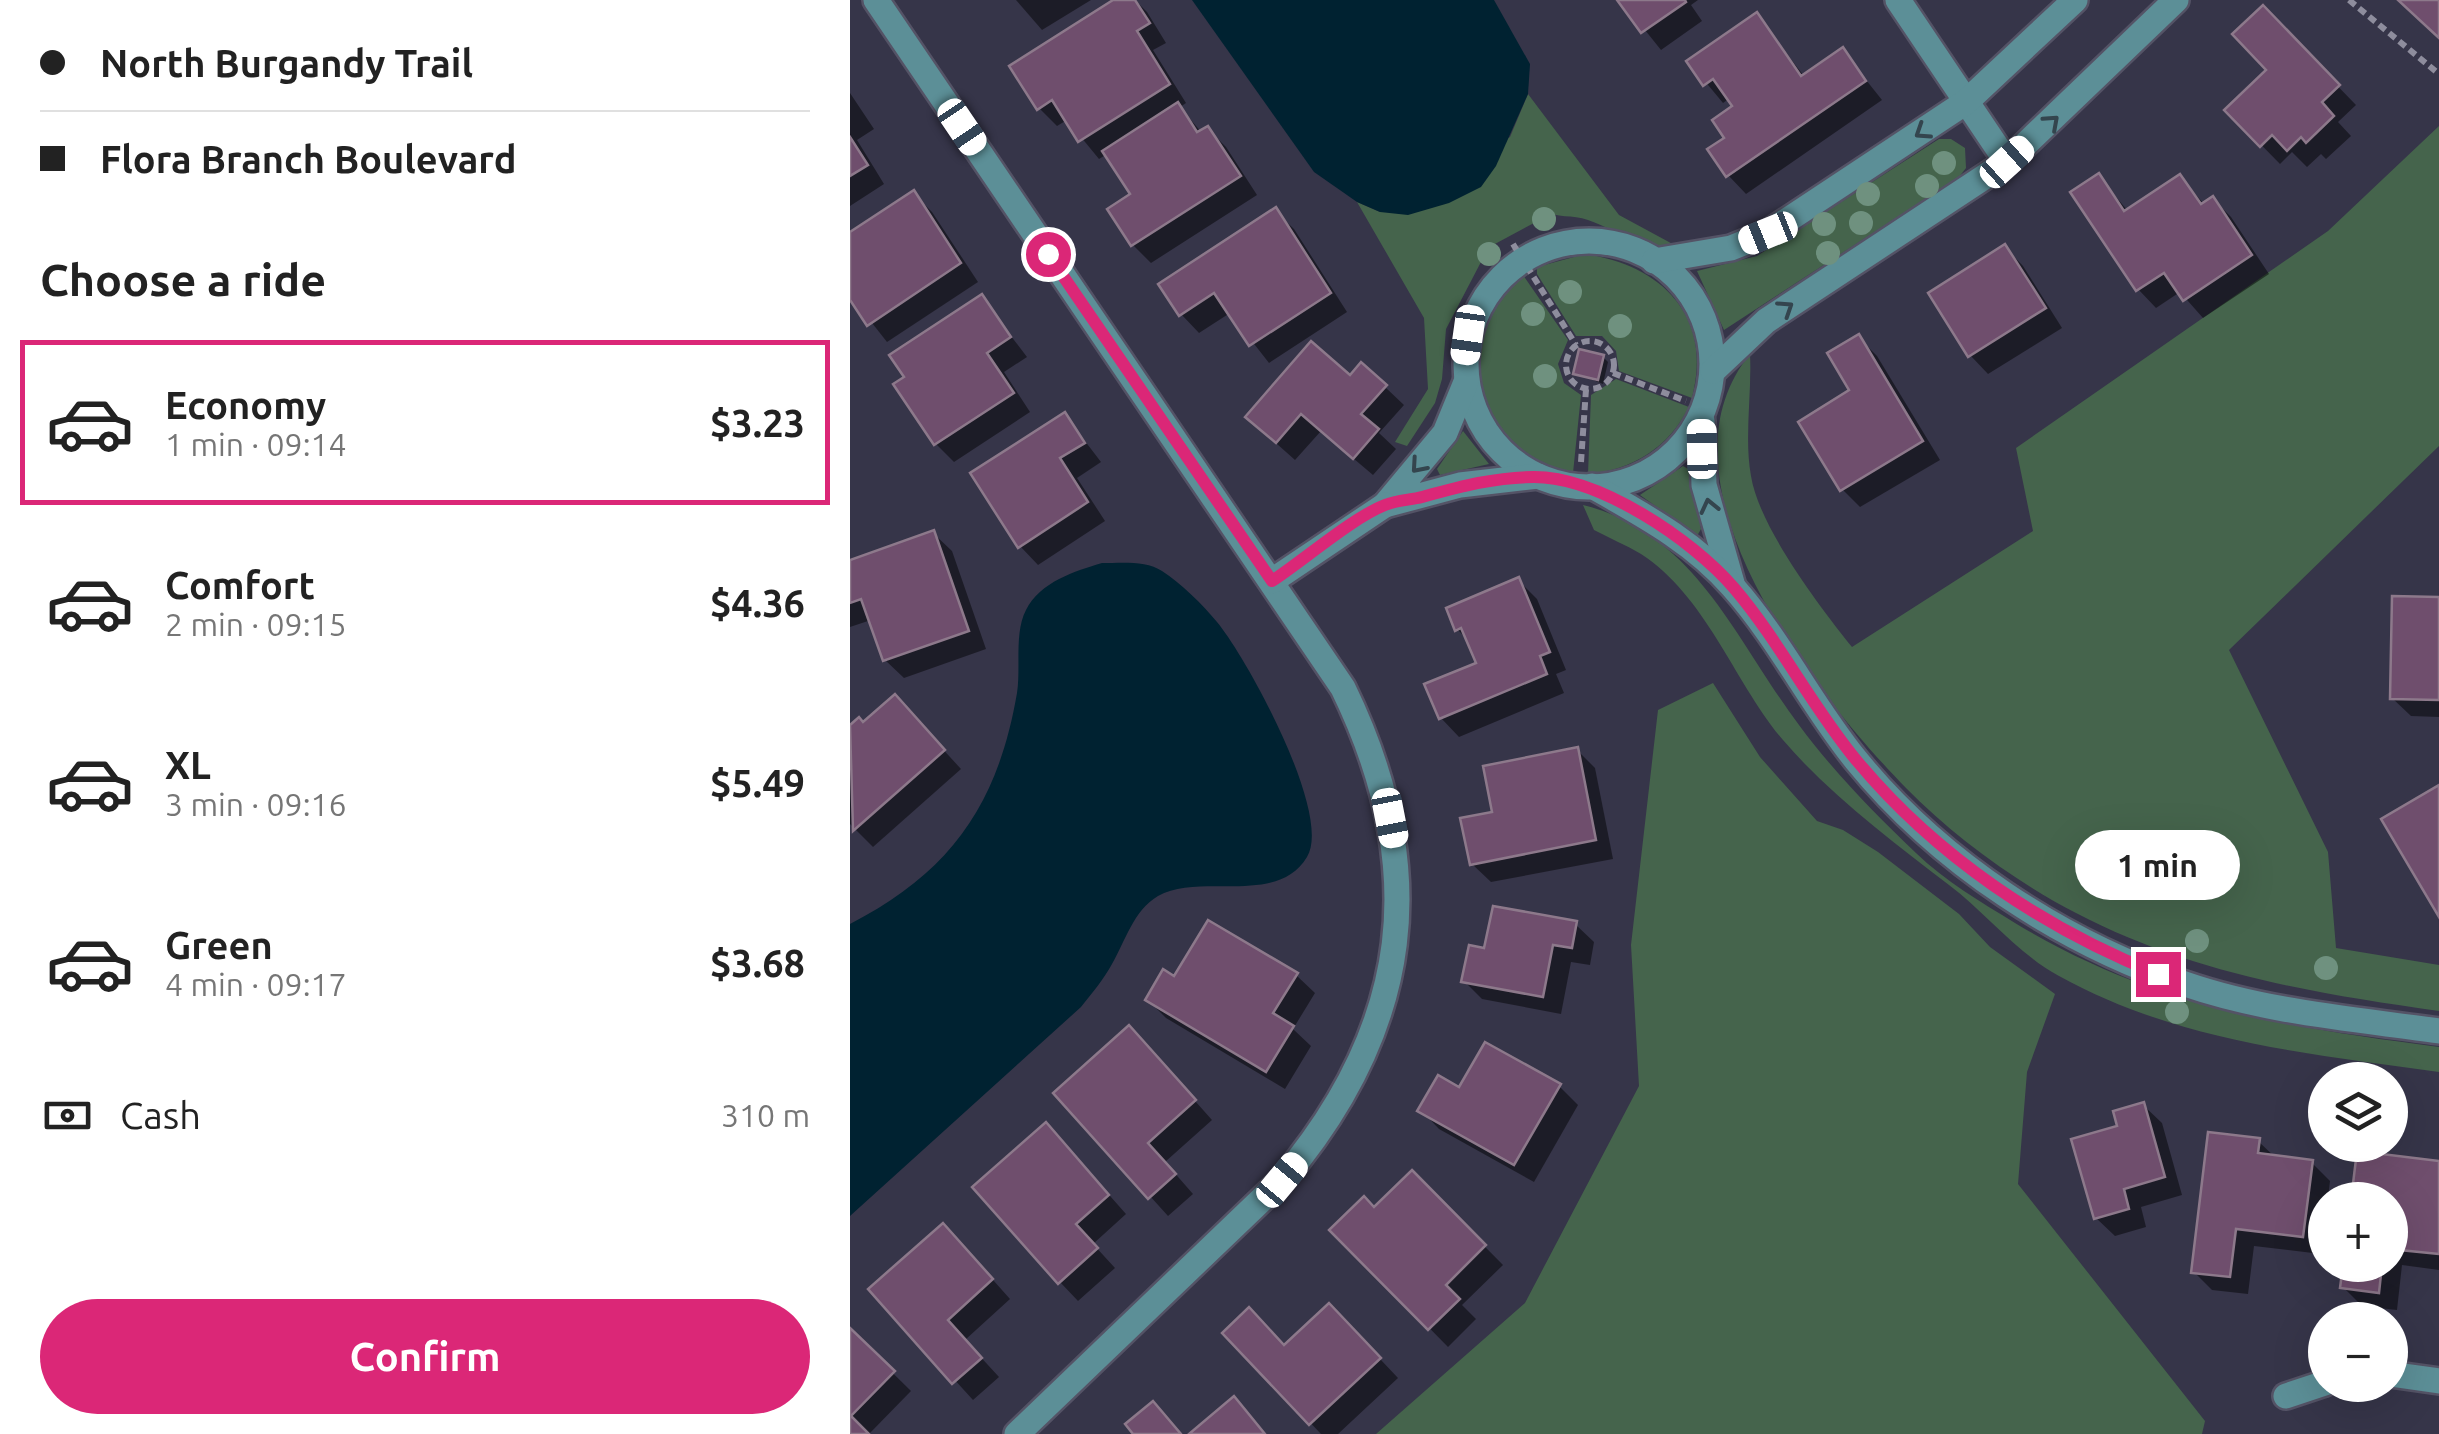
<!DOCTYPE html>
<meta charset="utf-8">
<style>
body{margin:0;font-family:Ubuntu,sans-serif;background:#f2f2f2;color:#222;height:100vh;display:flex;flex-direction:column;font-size:38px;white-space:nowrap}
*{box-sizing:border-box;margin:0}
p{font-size:32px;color:#767676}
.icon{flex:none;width:55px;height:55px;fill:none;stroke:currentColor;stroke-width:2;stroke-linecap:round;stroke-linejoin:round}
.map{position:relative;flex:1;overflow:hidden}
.sheet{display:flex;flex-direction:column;background:#fff;width:850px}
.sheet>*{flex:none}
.guide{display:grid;align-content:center;height:220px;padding:0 40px;background:#fff}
.controls{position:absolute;left:1458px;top:1062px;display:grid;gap:20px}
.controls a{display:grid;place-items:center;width:100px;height:100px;border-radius:50%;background:#fff;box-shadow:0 10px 40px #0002;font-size:50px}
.end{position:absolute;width:45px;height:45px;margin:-22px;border:12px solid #db2777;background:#fff;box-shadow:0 0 0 5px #fff}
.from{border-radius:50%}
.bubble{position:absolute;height:70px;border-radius:35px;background:#fff;box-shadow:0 10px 40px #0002;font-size:32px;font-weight:700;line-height:70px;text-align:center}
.car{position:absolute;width:30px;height:60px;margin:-30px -15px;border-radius:12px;box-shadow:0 0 8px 2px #0007;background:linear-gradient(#fff 24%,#345 0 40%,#fff 0 76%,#345 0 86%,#fff 0)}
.guide b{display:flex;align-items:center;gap:35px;height:95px;font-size:38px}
.guide b+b{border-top:2px solid #e0e0e0}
.guide i{width:25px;height:25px;background:#222}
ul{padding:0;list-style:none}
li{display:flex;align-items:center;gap:30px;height:165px;margin:0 20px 15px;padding:0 20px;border:5px solid transparent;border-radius:0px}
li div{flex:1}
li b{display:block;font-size:38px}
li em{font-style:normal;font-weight:700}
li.current{border-color:#db2777}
li>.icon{width:90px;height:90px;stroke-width:1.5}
h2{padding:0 40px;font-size:45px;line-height:120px}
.pay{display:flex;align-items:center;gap:25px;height:110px;padding:0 40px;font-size:38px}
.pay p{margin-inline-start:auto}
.action{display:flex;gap:20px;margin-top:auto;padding:20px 40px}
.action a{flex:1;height:115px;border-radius:60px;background:#db2777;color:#fff;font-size:40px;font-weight:700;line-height:115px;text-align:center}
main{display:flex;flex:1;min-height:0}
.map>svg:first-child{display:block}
.green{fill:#45644c}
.water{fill:#002231}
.shadow{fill:#0007}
.building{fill:#6f4e6d;stroke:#8d798b;stroke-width:2.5}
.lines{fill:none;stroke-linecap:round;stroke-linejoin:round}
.minor-casing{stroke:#545366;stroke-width:30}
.path{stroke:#8e8d9d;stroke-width:6;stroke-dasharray:8 5;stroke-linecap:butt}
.minor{stroke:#5c8f97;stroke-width:25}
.tree{fill:#6f917f}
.oneway{stroke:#34454e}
.route{stroke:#db2777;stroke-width:12}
</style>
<main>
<section class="sheet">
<div class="guide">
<b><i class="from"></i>North Burgandy Trail</b>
<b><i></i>Flora Branch Boulevard</b>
</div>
<h2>Choose a ride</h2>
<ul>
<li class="current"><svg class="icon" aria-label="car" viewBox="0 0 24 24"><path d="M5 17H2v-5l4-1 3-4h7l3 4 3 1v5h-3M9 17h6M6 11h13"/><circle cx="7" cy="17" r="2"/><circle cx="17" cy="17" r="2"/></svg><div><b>Economy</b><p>1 min · 09:14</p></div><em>$3.23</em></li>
<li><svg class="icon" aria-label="car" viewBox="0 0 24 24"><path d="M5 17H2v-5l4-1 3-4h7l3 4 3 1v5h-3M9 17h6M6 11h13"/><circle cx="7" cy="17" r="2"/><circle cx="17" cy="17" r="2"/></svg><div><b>Comfort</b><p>2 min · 09:15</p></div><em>$4.36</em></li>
<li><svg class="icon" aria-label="car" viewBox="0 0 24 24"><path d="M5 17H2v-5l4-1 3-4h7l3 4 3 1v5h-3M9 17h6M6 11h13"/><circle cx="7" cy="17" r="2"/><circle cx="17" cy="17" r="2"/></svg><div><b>XL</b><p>3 min · 09:16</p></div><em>$5.49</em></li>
<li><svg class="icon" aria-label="car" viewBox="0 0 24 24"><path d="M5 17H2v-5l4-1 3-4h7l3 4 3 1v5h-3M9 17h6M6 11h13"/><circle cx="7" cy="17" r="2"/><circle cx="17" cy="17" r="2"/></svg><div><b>Green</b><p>4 min · 09:17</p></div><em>$3.68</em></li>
</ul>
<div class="pay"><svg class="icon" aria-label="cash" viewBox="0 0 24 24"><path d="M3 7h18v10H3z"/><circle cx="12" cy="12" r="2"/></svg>Cash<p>310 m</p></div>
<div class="action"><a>Confirm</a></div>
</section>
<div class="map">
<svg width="1589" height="1434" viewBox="0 0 1589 1434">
<rect width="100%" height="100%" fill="#363549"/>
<!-- green -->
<g class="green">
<path d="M678 94 769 215 830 248C784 249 776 234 738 220 722 214 707 219 693 210L684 223 643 245 633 244 632 260 596 329 592 379 585 403 557 446 545 442 578 389 574 318 507 202 530 212 660 137Z"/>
<path d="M1589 126V446L1379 650 1478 852 1486 948 1589 965V1011C1462 993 1341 973 1226 913 1166 882 1103 836 1056 788 966 696 796 482 900 354 902 394 894 437 901 476 909 527 970 607 1002 647L1183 531 1166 448 1478 231Z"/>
<polygon points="1089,139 1101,139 1115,148 1116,168 1109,177 874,330 847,271 907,256"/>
<path d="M735 254C811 265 864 316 842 398L769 371 766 351 752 336H726L687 274V267Z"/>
<path d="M673 275 718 340 708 364 714 383 731 395 723 473C628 452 589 338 673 275Z"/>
<path d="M766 379 839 407C819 447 783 470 738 474L741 395Z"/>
<polygon points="613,431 639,464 590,475 587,469"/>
<polygon points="833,466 840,470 851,529 847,536 790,495"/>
<path d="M733 505C846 533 885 640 949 725 983 771 1025 814 1066 853 1095 881 1131 902 1165 923 1305 1007 1430 1026 1589 1047V1072C1459 1054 1326 1041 1209 976 1168 954 1136 913 1099 885 1043 842 979 794 933 740 884 682 857 597 791 554 776 545 759 538 744 530Z"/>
<polygon points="863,683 910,757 967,821 993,830 1028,852 1109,914 1140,947 1205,994 1177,1072 1168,1184 1355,1421 1352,1434 526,1434 675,1303 789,1086 781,945 808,710"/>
</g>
<!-- water -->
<g class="water">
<polygon points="342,0 644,0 680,64 678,94 646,166 631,187 599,203 558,215 530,212 507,202 464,172"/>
<path d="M252 563C270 563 296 560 312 571 331 583 353 605 367 622 397 658 483 815 457 857 427 907 350 872 308 896 283 911 276 940 262 964 254 979 242 993 231 1007L0 1216V924C101 872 148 804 167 693 171 668 164 633 176 610 190 582 225 571 252 563Z"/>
</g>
<!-- shadow -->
<g class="shadow">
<polygon points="166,0 241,0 192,30"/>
<polygon points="268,0 285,0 297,12 316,43 303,50 336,103 330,107 352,133 358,129 376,147 407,195 301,263 283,245 283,195 257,154 249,159 217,120 207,126 189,108"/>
<polygon points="771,0 848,0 841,5 852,21 811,50"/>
<polygon points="1412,8 1506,105 1488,122 1501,136 1476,159 1471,154 1457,167 1442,152 1430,164 1377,110 1419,70"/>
<polygon points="907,16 954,76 993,51 1032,100 896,194 878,175 877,139 885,107 880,98 873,103 839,62"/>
<polygon points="0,93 24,129 7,140 34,184 0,206"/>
<polygon points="1248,176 1278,211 1330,177 1355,205 1363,199 1381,217 1419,274 1353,318 1330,292 1306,308 1288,289"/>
<polygon points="63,193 82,212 128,282 37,342 0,295 0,235"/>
<polygon points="425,211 444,229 497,312 419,363 380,313 349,333 331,314"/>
<polygon points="1155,247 1173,266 1212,328 1138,374 1120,355"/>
<polygon points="132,298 177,357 154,372 180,412 104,462 86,444"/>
<polygon points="1008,337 1027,356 1090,460 1010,507 992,489"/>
<polygon points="753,357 758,362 753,384 726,373"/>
<polygon points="500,379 535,387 554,405 529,433 546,449 523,475 471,431 445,460 417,435"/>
<polygon points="215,415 251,462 227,478 255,521 188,565 170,546"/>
<polygon points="83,533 102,551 136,649 54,678 35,660 21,620 0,627 0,562"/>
<polygon points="668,580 687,599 716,670 706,674 714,693 609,737 591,718 629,664 619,641 607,629"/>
<polygon points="1589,599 1589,717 1561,716 1542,698"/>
<polygon points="45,697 111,769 23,847 0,824 0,731"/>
<polygon points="727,750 745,768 763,859 641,882 622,864"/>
<polygon points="725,924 744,942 740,965 721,962 711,1014 632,999 614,981 636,951"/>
<polygon points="446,975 465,993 443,1029 461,1046 435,1089 316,1018 298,1000"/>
<polygon points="297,1047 362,1120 315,1162 343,1194 318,1216 207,1093"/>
<polygon points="709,1086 728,1105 684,1182 589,1129 571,1110 610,1091"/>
<polygon points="1293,1105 1312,1123 1332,1195 1291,1207 1296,1227 1265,1236 1246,1218 1270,1128"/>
<polygon points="1408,1141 1426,1158 1461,1162 1480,1181 1471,1254 1404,1246 1398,1294 1362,1290 1344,1272"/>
<polygon points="214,1144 276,1214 243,1244 265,1268 228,1301 210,1282"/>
<polygon points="1589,1163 1589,1270 1552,1265 1547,1310 1512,1306 1493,1287 1496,1265 1540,1265 1540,1200 1504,1200"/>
<polygon points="562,1173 653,1265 612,1305 626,1319 598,1347 483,1230 524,1211"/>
<polygon points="111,1244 160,1299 115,1340 149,1377 123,1400 22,1289"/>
<polygon points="498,1325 548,1378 488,1434 471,1434 375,1333 435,1348"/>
<polygon points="0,1331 61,1391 19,1434 0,1434"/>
</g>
<!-- building -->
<g class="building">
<polygon points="263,0 285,0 300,23 287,31 320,84 228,142 202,100 187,110 159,66"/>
<polygon points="767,0 835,0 836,2 791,33"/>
<polygon points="1548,0 1589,0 1589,38"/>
<polygon points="1413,5 1490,85 1472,102 1484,116 1456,143 1451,137 1437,151 1422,135 1410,147 1374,110 1416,70 1382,34"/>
<polygon points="907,12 951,76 993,47 1016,81 876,177 857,149 874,138 862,120 882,106 863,79 853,86 836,61"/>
<polygon points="328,102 347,132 358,126 391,176 281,246 257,209 280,194 252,151"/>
<polygon points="0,137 18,165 0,176"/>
<polygon points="1249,173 1274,211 1330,174 1351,204 1363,196 1402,255 1333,301 1314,273 1286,291 1220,192"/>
<polygon points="64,190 111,263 17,326 0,300 0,232"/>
<polygon points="426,207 481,293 399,346 364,293 329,316 308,284"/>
<polygon points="1155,244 1196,308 1118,357 1078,293"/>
<polygon points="132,294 161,337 137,353 164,393 84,445 43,384 54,377 39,355"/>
<polygon points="1009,334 1073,441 990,491 948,422 999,390 977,353"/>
<polygon points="461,341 500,375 511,362 537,385 511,414 529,429 503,459 451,414 426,443 395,417"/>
<polygon points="729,349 754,355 748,380 723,374"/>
<polygon points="215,412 235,443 210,458 238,502 168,548 120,473"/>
<polygon points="84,530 119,631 33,661 11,599 0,603 0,560"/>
<polygon points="669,577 700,652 690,656 697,674 589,719 574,684 626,663 611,628 605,631 596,608"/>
<polygon points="1542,596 1589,597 1589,700 1540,699"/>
<polygon points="45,694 95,750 3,831 0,725 9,717 13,722"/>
<polygon points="728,747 746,840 620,865 610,818 642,812 633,766"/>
<polygon points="1589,785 1589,917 1531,819"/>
<polygon points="643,906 727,921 722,948 703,945 693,997 611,982 619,945 634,948"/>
<polygon points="358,920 448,973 423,1013 444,1026 416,1072 295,1000 313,969 324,976"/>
<polygon points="279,1025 346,1100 298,1143 326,1174 298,1199 203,1093"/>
<polygon points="635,1042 711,1084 664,1165 567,1111 588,1075 609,1087"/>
<polygon points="1294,1102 1315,1177 1274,1189 1279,1209 1244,1219 1221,1139 1267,1126 1263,1111"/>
<polygon points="196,1122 259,1195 226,1224 248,1248 208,1284 122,1187"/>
<polygon points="1358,1132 1410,1138 1408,1153 1463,1160 1453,1237 1386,1229 1380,1277 1341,1273"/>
<polygon points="1507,1151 1589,1161 1589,1254 1540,1249 1540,1200 1501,1200"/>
<polygon points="562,1170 636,1245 596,1285 610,1299 578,1330 479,1230 514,1196 524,1207"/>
<polygon points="93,1223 143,1279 98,1320 132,1358 102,1384 18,1289"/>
<polygon points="1493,1265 1532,1265 1529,1293 1490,1288"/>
<polygon points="479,1303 531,1358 459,1425 372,1333 399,1307 434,1345"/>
<polygon points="0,1328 45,1371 1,1416 19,1434 0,1434"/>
<polygon points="384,1396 415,1434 339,1434"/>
<polygon points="303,1401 331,1434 283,1434 275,1424"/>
</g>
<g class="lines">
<defs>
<g id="minor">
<path d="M26 0 493 688C581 869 562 1026 432 1180L167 1434"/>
<polyline points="1048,0 1157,162"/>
<circle cx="739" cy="364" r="123"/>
<polyline points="804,261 881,248 918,233 1116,102 1225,0"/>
<polyline points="863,371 916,321 1157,162 1326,0"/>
<polyline points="616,382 595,433 535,505 610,485 688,476"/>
<polyline points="852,421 854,485 882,583"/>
<path d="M742 486C793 515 844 542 883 587 930 640 962 706 1006 760 1089 862 1211 942 1335 984 1416 1012 1505 1019 1589 1031"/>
<polyline points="422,581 535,505"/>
<polyline points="1540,1374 1589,1381"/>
<polyline points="1436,1396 1475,1383"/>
</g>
</defs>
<!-- minor casing -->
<use href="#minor" class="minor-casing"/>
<!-- path -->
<g class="path">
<polyline points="1499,0 1589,74"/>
<polyline points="663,244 726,345"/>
<circle cx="740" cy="365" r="24"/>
<polyline points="763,373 836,401"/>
<polyline points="731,462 736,389"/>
</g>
<!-- minor -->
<use href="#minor" class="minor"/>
</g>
<!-- trees -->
<g class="tree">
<circle cx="1094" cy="163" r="12"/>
<circle cx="1077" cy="186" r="12"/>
<circle cx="1018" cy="194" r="12"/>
<circle cx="694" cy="219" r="12"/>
<circle cx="1011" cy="223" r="12"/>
<circle cx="974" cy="224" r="12"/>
<circle cx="978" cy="253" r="12"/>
<circle cx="639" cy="254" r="12"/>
<circle cx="720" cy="292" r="12"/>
<circle cx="683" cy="314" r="12"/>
<circle cx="770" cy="326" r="12"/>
<circle cx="695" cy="376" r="12"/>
<circle cx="1347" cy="941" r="12"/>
<circle cx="1476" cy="968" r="12"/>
<circle cx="1327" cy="1012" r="12"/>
</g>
<!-- one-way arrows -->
<defs><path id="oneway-chevron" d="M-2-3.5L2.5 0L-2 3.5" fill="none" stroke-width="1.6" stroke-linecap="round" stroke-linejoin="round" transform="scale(2.5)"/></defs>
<g class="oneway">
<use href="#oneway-chevron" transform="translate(1202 122) rotate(-42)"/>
<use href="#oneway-chevron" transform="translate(1072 132) rotate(147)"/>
<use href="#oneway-chevron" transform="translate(936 308) rotate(-33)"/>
<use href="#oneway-chevron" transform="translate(568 466) rotate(131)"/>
<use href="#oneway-chevron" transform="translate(859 506) rotate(-103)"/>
</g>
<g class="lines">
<!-- route -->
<path class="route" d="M198 254 422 581C454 560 502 518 535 505 547 500 561 500 572 497 609 487 645 477 684 477 749 477 842 539 884 588 930 642 962 707 1007 761 1086 856 1193 928 1308 974"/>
</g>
</svg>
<div class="controls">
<a><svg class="icon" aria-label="layers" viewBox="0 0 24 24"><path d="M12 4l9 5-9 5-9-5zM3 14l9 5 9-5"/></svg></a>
<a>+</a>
<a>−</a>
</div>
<i class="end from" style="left:198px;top:254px"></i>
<i class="end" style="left:1308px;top:974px"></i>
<div class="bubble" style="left:1225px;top:830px;width:165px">1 min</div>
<i class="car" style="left:112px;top:127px;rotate:146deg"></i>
<i class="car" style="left:1157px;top:162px;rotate:48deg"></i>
<i class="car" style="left:918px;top:233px;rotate:248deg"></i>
<i class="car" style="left:618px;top:335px;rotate:188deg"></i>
<i class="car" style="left:852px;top:449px;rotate:359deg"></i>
<i class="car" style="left:540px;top:818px;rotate:169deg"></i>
<i class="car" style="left:432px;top:1180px;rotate:40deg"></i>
</div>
</main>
